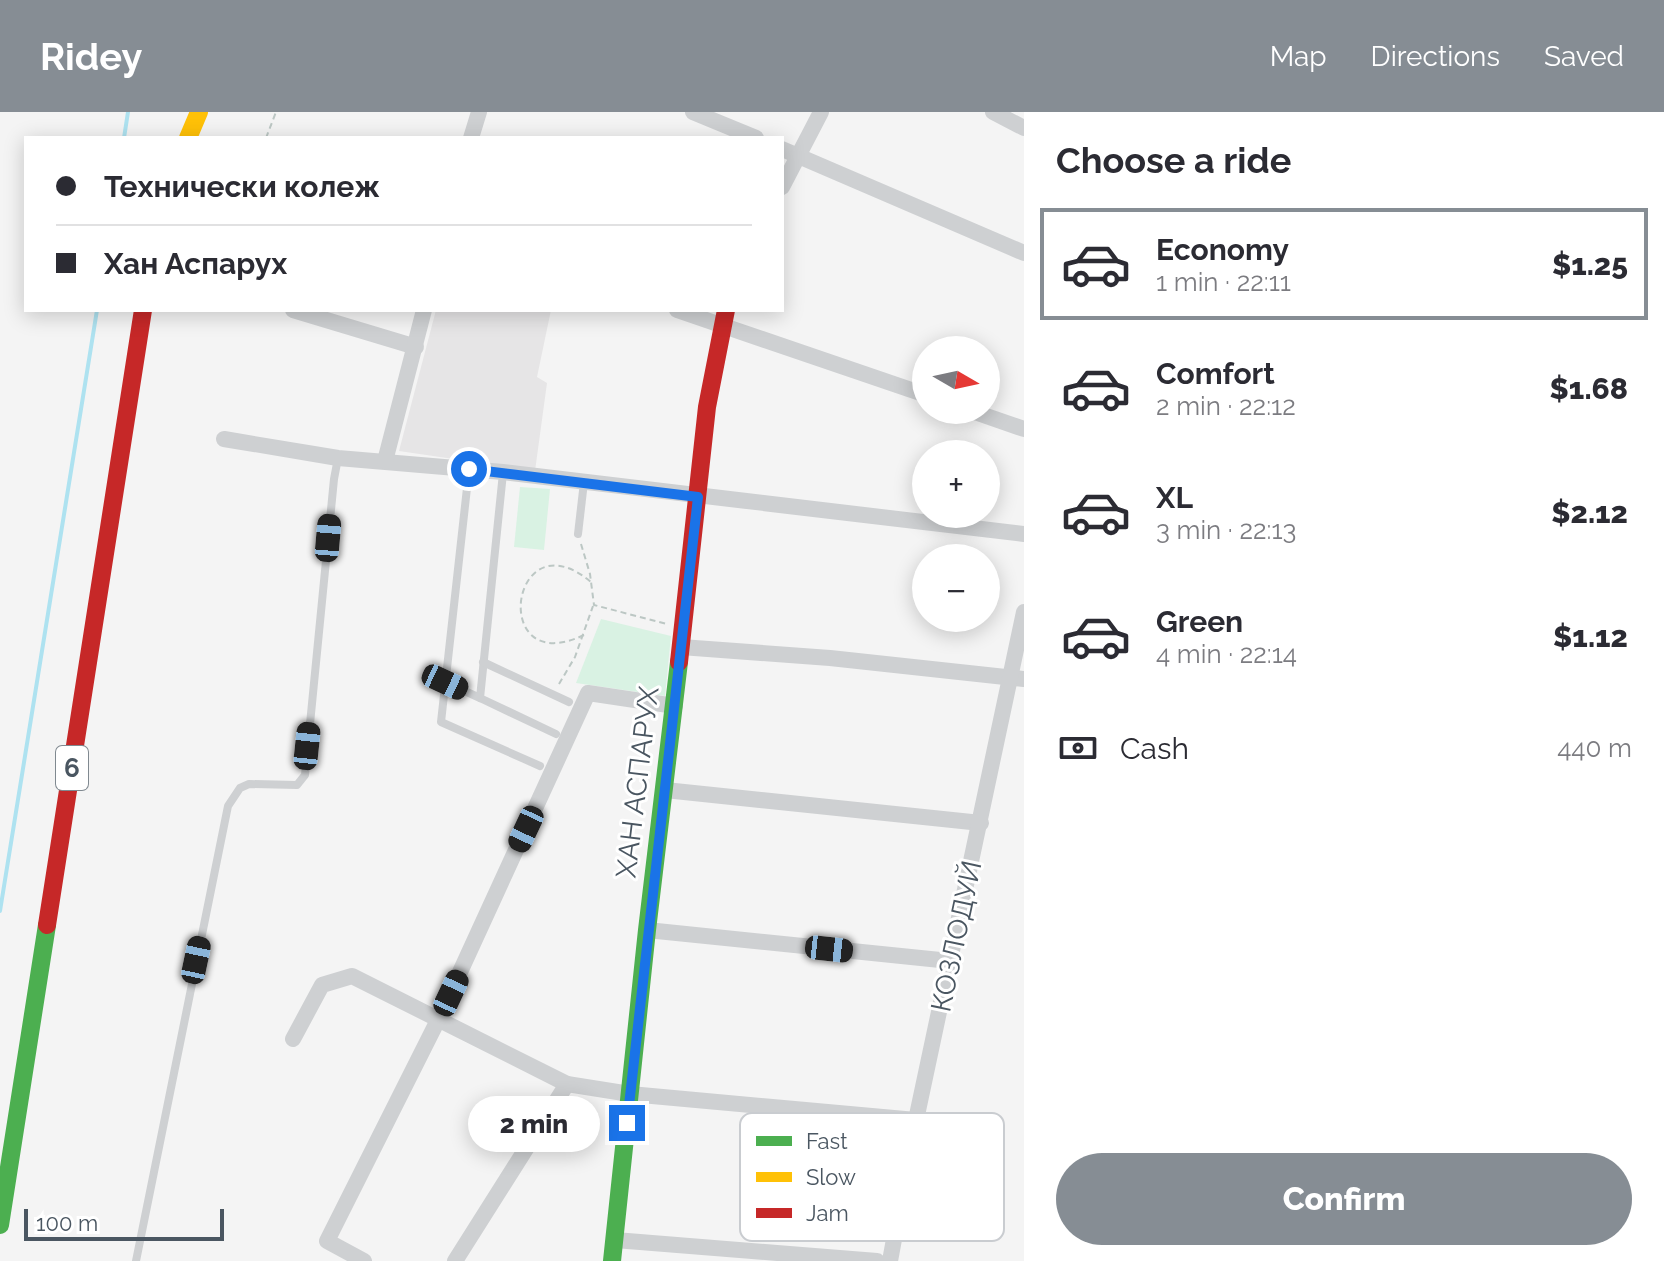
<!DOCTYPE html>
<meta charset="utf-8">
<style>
body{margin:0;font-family:Raleway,sans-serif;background:#f2f2f3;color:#2b2b33;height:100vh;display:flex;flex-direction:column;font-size:30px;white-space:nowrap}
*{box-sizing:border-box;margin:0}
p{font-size:26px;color:#7c7c81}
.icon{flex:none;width:44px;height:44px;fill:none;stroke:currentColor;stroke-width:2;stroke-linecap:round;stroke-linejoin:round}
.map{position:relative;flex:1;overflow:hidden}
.side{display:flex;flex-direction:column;background:#fff;width:640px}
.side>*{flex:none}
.banner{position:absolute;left:24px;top:24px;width:760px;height:176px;border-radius:0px;box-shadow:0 4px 20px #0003;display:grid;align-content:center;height:176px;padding:0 32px;background:#fff}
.needle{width:52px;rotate:99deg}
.controls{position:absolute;left:912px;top:224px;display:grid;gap:16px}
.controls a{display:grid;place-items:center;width:88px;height:88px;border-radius:50%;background:#fff;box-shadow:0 4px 20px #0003;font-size:40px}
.scale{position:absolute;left:24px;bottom:20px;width:200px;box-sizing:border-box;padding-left:8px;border:4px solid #4a5661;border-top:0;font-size:22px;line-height:28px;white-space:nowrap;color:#4a5661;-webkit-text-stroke:6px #fff;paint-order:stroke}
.end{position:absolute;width:36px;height:36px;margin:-18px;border:10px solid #1a73e8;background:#fff;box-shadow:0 0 0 4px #fff}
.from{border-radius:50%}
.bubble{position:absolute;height:56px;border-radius:28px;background:#fff;box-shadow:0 4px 20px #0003;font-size:26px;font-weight:800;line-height:56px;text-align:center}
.car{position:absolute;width:24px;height:48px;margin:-24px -12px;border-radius:10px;box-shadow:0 0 6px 2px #0007;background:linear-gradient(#222 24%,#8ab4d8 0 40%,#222 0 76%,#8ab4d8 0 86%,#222 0)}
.banner b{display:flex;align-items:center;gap:28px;height:76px;font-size:30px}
.banner b+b{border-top:2px solid #e1e1e2}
.banner i{width:20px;height:20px;background:#2b2b33}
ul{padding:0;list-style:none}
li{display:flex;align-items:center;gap:24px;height:112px;margin:0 16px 12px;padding:0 16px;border:4px solid transparent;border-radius:0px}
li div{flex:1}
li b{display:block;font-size:30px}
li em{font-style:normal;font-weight:800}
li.active{border-color:#868d94}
li>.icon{width:72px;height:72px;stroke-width:1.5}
h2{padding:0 32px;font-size:36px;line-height:96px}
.pay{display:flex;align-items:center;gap:20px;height:88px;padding:0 32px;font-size:30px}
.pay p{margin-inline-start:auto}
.button{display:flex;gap:16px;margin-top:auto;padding:16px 32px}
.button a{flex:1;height:92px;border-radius:48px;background:#868d94;color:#fff;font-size:32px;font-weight:800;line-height:92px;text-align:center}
header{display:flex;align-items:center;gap:48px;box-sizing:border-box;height:112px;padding:0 40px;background:#868d94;color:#fff}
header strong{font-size:38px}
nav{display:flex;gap:44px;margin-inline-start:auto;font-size:28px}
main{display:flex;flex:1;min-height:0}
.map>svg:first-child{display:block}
.education{fill:#e6e5e6}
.park{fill:#d9f2e3}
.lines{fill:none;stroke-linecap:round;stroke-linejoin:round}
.stream{stroke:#aee2f0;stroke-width:4}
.path{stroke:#bcc7c4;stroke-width:2;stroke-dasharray:6 4;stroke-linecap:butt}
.lane{stroke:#ced0d2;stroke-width:8}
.street{stroke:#ced0d2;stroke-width:16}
.fast{stroke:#4caf50;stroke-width:18}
.slow{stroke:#ffc107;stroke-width:18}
.jam{stroke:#c62828;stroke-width:18}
.route{stroke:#1a73e8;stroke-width:10}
.labels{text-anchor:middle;stroke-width:6;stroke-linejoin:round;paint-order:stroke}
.shield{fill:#fff;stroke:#808990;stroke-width:2}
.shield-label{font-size:26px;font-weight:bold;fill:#4a5661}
.street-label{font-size:28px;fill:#4a5661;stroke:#fff}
.key{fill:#fff;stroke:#c9ccd0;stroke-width:2}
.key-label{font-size:22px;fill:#4a5661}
</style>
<header>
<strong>Ridey</strong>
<nav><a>Map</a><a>Directions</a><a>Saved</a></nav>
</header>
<main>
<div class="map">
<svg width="1024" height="1149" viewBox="0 0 1024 1149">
<rect width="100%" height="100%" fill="#f4f4f4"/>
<!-- education -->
<polygon class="education" points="436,198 551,198 537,265 547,271 535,359 399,339"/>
<!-- park -->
<g class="park">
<polygon points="520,375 550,377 544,438 514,435"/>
<polygon points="601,507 671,524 665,584 576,571"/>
</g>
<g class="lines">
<!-- stream -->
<g class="stream">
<polyline points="124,26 128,0"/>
<polyline points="0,799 97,198"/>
</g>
<!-- path -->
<g class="path">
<polyline points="266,26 276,0"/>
<polyline points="581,432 590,462 594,493 667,512"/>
<path d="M584 523C488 569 510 402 591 470"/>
<polyline points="559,572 575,545 593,494"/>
</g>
<!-- lane -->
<g class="lane">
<polyline points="469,358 441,610 540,654"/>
<polyline points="503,361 480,586 556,622"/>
<polyline points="578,422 584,370"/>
<polyline points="483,550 569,590"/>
<polyline points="445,570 480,586"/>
<polyline points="136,1149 228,694 240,676 249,672 297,673 305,663 334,367 338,346"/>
</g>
<!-- street -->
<g class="street">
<polyline points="693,0 756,26"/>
<polyline points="993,0 1024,16"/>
<polyline points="471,26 479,0"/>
<polyline points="782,37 1024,141"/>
<polyline points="782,75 821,0"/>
<polyline points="293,198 416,235"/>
<polyline points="677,198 926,283"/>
<polyline points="969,298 1024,317"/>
<polyline points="224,327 338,346 503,360 1024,422"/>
<polyline points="385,349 424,198"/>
<polyline points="681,535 830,546 1024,567"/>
<polyline points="665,678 981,711"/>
<polyline points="647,818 950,849"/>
<polyline points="293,927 322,873 352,864 567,972 630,982 916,1008"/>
<polyline points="615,1128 877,1149"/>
<polyline points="364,1149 327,1129 438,908 588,581 675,594"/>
<polyline points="455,1149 567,972"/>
<polyline points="890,1149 916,1008 1024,500"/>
</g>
<!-- fast -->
<g class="fast">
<polyline points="0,1113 47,813"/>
<polyline points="612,1149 647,818 679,550"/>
</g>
<!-- slow -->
<polyline class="slow" points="188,26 199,0"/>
<!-- jam -->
<g class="jam">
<polyline points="679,550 707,295 726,198"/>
<polyline points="47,813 143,198"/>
</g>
</g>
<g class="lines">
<!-- route -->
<polyline class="route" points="469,357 698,385 627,1011"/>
</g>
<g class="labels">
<!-- shield labels -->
<rect class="shield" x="56" y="634" width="32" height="44" rx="6"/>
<g class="shield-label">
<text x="72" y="665">6</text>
</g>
<!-- street labels -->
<g class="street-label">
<text transform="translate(637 670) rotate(-83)" y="10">ХАН АСПАРУХ</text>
<text transform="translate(956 824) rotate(-78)" y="10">КОЗЛОДУЙ</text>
</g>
</g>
<!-- legend -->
<rect x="740" y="1001" width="264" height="128" rx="12" class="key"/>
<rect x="756" y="1024" width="36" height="10" fill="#4caf50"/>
<rect x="756" y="1060" width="36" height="10" fill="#ffc107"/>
<rect x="756" y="1096" width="36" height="10" fill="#c62828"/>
<g class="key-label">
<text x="806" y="1037">Fast</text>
<text x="806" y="1073">Slow</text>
<text x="806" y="1109">Jam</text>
</g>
</svg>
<div class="controls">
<a><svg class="needle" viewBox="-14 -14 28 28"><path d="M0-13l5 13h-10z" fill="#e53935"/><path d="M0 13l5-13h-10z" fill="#7c7c81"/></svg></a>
<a>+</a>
<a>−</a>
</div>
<div class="scale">100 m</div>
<i class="end from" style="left:469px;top:357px"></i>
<i class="end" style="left:627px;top:1011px"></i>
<div class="bubble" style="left:468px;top:984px;width:132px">2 min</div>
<i class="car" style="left:328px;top:426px;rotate:5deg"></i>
<i class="car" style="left:445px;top:570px;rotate:115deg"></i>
<i class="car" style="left:307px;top:634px;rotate:6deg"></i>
<i class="car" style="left:526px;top:717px;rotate:205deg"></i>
<i class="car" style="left:829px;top:837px;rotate:96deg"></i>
<i class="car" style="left:196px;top:848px;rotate:12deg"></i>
<i class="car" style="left:451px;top:881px;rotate:25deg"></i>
<div class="banner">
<b><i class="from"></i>Технически колеж</b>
<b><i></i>Хан Аспарух</b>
</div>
</div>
<section class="side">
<h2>Choose a ride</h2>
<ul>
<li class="active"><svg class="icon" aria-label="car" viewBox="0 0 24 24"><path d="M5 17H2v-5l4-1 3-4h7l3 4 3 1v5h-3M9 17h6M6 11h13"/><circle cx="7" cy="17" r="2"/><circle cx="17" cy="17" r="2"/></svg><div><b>Economy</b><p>1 min · 22:11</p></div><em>$1.25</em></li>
<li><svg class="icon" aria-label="car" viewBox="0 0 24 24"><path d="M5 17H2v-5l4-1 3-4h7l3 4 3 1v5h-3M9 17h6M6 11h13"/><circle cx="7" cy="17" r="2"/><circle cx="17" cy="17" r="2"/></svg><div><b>Comfort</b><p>2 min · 22:12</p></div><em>$1.68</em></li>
<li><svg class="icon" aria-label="car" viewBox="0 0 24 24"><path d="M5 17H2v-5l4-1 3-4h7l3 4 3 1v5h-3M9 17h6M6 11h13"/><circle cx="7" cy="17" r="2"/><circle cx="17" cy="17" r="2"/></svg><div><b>XL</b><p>3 min · 22:13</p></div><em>$2.12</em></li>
<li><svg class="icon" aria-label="car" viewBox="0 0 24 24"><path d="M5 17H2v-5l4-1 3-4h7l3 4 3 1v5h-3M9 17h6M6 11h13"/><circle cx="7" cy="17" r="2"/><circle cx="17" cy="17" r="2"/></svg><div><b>Green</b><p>4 min · 22:14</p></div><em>$1.12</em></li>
</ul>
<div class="pay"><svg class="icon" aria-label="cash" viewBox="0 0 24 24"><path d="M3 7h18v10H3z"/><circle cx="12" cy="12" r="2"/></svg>Cash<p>440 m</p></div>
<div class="button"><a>Confirm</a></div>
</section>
</main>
